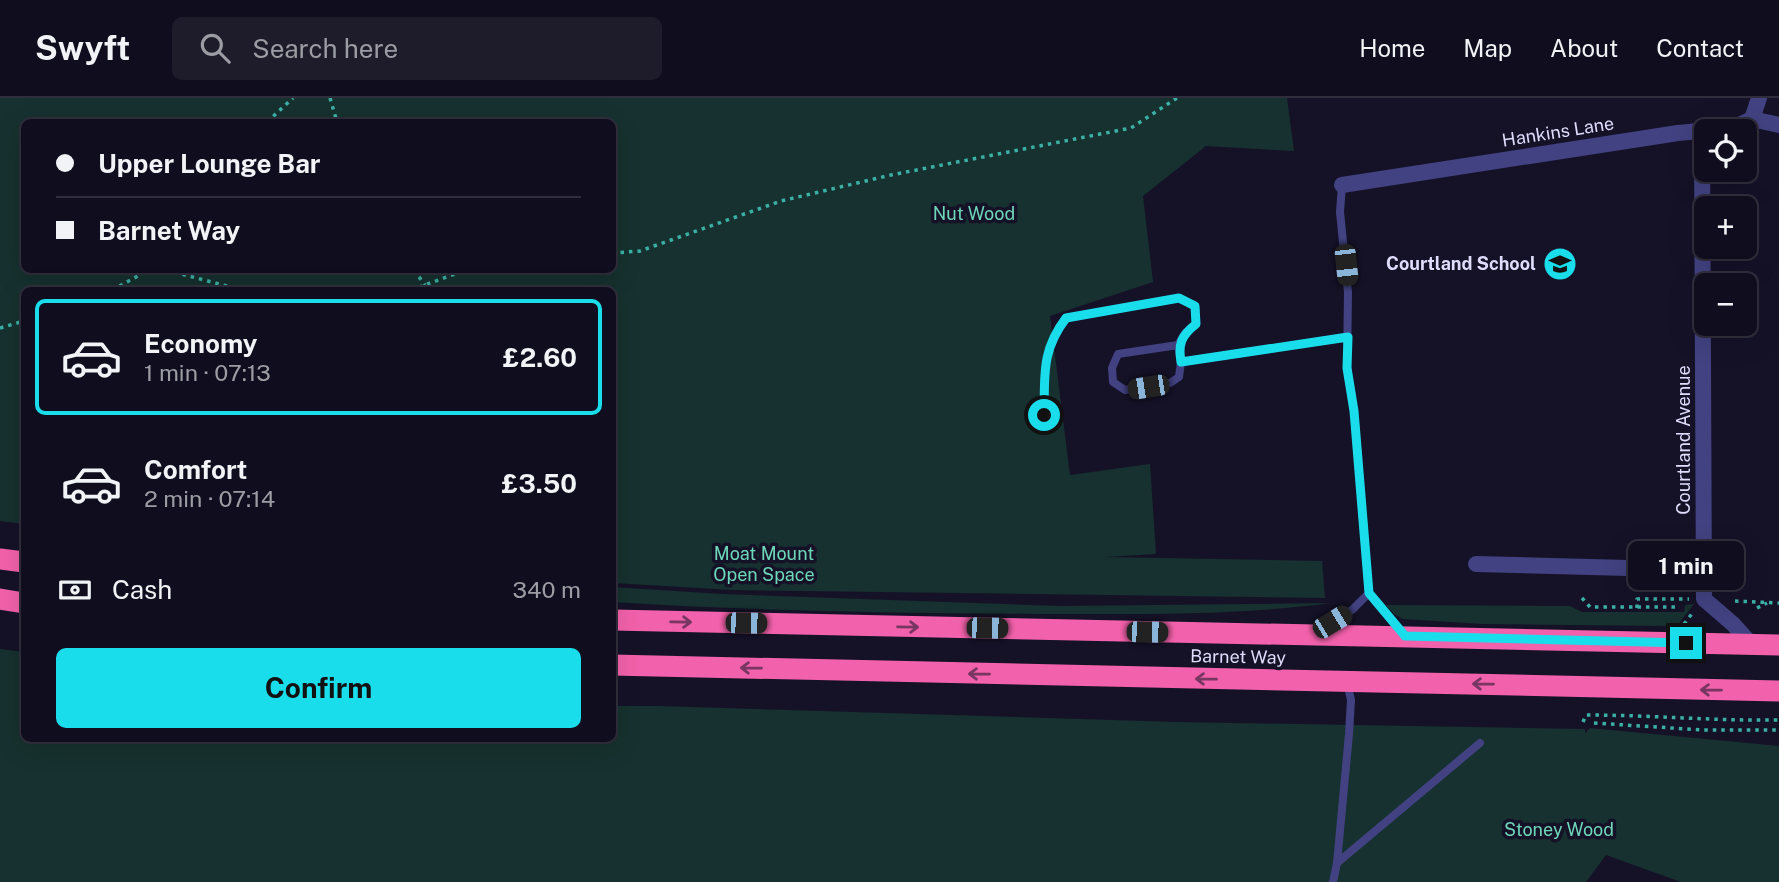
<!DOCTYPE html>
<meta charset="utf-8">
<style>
body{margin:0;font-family:"Public Sans",sans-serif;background:#1e1c2b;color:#f1f3f6;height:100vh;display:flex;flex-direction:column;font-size:26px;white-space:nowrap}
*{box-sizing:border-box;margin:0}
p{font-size:23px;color:#9c9ca4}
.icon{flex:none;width:38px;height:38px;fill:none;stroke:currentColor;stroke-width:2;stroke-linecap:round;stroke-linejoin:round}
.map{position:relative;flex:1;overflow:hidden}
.drawer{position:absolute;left:21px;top:189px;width:595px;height:455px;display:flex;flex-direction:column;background:#100e1e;border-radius:10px;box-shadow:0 7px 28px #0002,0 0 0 2px #302e3c}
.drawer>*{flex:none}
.guide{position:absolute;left:21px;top:21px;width:595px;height:154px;border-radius:10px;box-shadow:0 7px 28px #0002,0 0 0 2px #302e3c;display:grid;align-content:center;height:154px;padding:0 35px;background:#100e1e}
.controls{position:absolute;left:1694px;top:21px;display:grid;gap:14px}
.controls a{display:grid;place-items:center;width:63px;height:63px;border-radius:10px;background:#100e1e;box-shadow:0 7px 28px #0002,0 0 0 2px #302e3c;font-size:35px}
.end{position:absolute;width:32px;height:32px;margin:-16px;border:9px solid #19ddeb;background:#111;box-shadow:0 0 0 4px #111}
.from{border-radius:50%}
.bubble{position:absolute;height:49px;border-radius:10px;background:#100e1e;box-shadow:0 7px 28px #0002,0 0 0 2px #302e3c;font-size:23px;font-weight:700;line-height:49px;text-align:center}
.car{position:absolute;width:21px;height:42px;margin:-21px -10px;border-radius:9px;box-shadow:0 0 5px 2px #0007;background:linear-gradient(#222 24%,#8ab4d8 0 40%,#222 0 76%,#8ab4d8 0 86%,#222 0)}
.guide b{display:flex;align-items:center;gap:24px;height:66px;font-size:26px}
.guide b+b{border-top:2px solid #302e3c}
.guide i{width:18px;height:18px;background:#f1f3f6}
ul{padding:12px 0 0;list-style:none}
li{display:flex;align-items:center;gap:21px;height:116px;margin:0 14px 10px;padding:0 21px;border:4px solid transparent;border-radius:10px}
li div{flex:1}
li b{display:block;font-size:26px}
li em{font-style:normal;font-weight:700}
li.selected{border-color:#19ddeb}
li>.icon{width:63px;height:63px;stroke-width:1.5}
.pay{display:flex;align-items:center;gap:18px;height:77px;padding:0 35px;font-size:26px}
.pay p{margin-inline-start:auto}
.button{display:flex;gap:14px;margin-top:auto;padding:14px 35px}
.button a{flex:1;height:80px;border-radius:10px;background:#19ddeb;color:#111;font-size:28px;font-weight:700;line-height:80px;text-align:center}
header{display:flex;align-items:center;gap:42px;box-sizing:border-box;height:98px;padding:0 35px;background:#100e1e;border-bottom:2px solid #302e3c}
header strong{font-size:33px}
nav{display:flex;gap:38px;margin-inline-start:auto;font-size:24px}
.search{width:490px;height:63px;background:#1e1c2b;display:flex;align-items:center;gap:18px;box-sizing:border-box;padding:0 24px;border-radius:10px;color:#9c9ca4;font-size:26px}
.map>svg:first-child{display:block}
.green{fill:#16312f;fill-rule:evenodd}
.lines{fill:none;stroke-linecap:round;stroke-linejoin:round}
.path{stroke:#3bb1a6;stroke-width:3.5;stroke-dasharray:3.5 5;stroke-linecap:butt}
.lane{stroke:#424282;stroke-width:8}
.street{stroke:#424282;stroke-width:16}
.highway{stroke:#f261ab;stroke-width:21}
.oneway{stroke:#783663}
.route{stroke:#19ddeb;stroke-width:9}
.labels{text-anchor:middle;stroke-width:7;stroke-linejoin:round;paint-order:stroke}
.street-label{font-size:18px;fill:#dfdcfc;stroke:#151228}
.park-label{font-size:18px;fill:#6dd7b9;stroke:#151228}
.poi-label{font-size:18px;font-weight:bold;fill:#dfdcfc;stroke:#151228;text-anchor:end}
</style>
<header>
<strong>Swyft</strong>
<div class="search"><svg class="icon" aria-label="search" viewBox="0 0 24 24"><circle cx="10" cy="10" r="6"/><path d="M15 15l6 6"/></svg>Search here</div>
<nav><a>Home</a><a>Map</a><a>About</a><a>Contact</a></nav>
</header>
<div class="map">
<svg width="1779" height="784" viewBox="0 0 1779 784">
<rect width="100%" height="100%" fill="#151228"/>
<!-- green -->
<g class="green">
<path d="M0 0H1287L1294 53 1206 48 1143 98 1153 184 1050 218 1070 377 1150 366 1156 456 1105 459 1322 463 1325 500 733 492 613 485 612 192H24V426L0 423ZM24 24H612V172H24Z"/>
<path d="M612 489 722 496 1058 508 1331 505C1234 518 1134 516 1036 516 895 515 753 513 613 504Z"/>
<polygon points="1694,506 1677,528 1670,528 1482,526 1403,521 1394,516 1386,507 1570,508 1582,514 1684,514 1685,507"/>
<polygon points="0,551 24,554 24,640 612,640 613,608 659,608 1176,624 1585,631 1585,635 1590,630 1779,648 1779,784 1681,784 1606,757 1586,784 0,784"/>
</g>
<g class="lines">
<!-- path -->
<g class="path">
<polyline points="330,0 337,24"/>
<polyline points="267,24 293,0"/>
<polyline points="612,155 640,153 781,103 891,77 1131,30 1177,0"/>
<polyline points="166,172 242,192"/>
<polyline points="414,172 425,187"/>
<polyline points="112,192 149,172"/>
<polyline points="411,192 466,172"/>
<polyline points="0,230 24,223"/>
<polyline points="1582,500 1590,509 1680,509"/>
<polyline points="1735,503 1779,505"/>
<polyline points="1637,510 1637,501 1689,501"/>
<polyline points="1757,510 1767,505"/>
<polyline points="1684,526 1694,513"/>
<path d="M1583 624 1586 617C1651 617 1714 623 1779 622"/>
<polyline points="1594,625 1703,632 1779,632"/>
</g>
<!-- lane -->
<g class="lane">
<polyline points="1342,87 1340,114 1348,194 1347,270 1354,313 1369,495 1403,536"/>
<polyline points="1181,264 1178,247 1118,256 1112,270 1113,284 1125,292 1170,285 1179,279 1181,264 1348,239"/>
<path d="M1044 317C1045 277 1041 253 1067 220L1179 200 1195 208 1196 226 1185 235 1178 247"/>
<polyline points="1321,531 1352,512 1369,495"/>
<polyline points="1337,765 1349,636 1351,602 1347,584"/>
<polyline points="1333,784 1337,765 1480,645"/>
</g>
<!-- street -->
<g class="street">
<polyline points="1752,21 1759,0"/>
<polyline points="1702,33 1704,501 1733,526 1751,546"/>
<polyline points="1342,87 1678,35 1733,30 1752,21 1779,27"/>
<polyline points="1476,466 1704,472"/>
</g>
<!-- highway -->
<g class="highway">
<polyline points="0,461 24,464"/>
<polyline points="0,501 24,505"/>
<polyline points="612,522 1779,547"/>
<polyline points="612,567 1779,593"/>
</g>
</g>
<!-- one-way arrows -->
<defs><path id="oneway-shaft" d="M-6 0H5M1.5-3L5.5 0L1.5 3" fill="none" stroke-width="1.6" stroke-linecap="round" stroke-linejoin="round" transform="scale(1.75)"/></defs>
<g class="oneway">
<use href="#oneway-shaft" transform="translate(681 524) rotate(1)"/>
<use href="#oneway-shaft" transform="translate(908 529) rotate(1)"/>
<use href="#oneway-shaft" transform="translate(751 570) rotate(-179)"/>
<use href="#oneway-shaft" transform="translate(979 576) rotate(-179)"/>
<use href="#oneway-shaft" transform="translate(1206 581) rotate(-179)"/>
<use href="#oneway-shaft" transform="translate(1483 586) rotate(-179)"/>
<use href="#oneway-shaft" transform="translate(1711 592) rotate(-179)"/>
</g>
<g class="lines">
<!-- route -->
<path class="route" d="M1044 317C1045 277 1041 253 1066 220L1179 200 1195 208 1196 226C1181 238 1178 246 1181 264L1348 239 1347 270 1354 313 1369 495 1405 538 1686 545"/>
</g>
<!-- icons -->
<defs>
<symbol id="school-disc" viewBox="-11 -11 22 22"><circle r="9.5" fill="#19ddeb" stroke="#151228"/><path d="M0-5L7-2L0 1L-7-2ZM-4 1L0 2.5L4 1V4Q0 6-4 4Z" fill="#111"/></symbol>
</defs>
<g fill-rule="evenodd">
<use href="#school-disc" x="1541" y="147" width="38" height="38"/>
</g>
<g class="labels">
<!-- street labels -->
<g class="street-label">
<text transform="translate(1558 34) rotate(-9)" y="6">Hankins Lane</text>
<text transform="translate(1684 342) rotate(-90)" y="6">Courtland Avenue</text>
<text transform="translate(1238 559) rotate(1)" y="6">Barnet Way</text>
</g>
<!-- park labels -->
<g class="park-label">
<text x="974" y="122">Nut Wood</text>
<text x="764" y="462">Moat Mount<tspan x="764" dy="21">Open Space</tspan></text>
<text x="1559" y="738">Stoney Wood</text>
</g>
<!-- poi labels -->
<g class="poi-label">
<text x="1536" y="172">Courtland School</text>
</g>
</g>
</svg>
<div class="controls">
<a><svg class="icon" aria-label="locate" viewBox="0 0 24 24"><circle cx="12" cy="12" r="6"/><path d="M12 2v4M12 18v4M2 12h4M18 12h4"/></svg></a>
<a>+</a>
<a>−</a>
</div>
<i class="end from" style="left:1044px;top:317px"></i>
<i class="end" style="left:1686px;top:545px"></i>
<div class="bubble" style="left:1628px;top:443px;width:116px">1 min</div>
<i class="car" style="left:1346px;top:167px;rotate:174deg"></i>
<i class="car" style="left:1148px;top:289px;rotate:261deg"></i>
<i class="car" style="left:1332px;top:524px;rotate:59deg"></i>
<i class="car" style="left:746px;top:525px;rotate:91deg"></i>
<i class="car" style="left:987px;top:530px;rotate:91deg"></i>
<i class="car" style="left:1147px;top:534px;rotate:91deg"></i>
<div class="guide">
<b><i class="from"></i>Upper Lounge Bar</b>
<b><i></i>Barnet Way</b>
</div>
<section class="drawer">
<ul>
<li class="selected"><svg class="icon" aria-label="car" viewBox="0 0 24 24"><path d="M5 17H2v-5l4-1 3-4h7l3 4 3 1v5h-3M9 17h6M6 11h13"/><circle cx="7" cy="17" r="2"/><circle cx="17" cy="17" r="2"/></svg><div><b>Economy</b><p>1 min · 07:13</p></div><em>£2.60</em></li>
<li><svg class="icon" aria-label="car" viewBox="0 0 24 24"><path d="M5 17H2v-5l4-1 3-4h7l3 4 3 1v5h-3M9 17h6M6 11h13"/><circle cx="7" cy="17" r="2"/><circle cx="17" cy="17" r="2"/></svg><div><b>Comfort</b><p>2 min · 07:14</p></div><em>£3.50</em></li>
</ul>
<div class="pay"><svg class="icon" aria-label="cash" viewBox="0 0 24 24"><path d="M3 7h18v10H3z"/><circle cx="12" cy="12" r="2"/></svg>Cash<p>340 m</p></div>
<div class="button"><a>Confirm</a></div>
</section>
</div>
